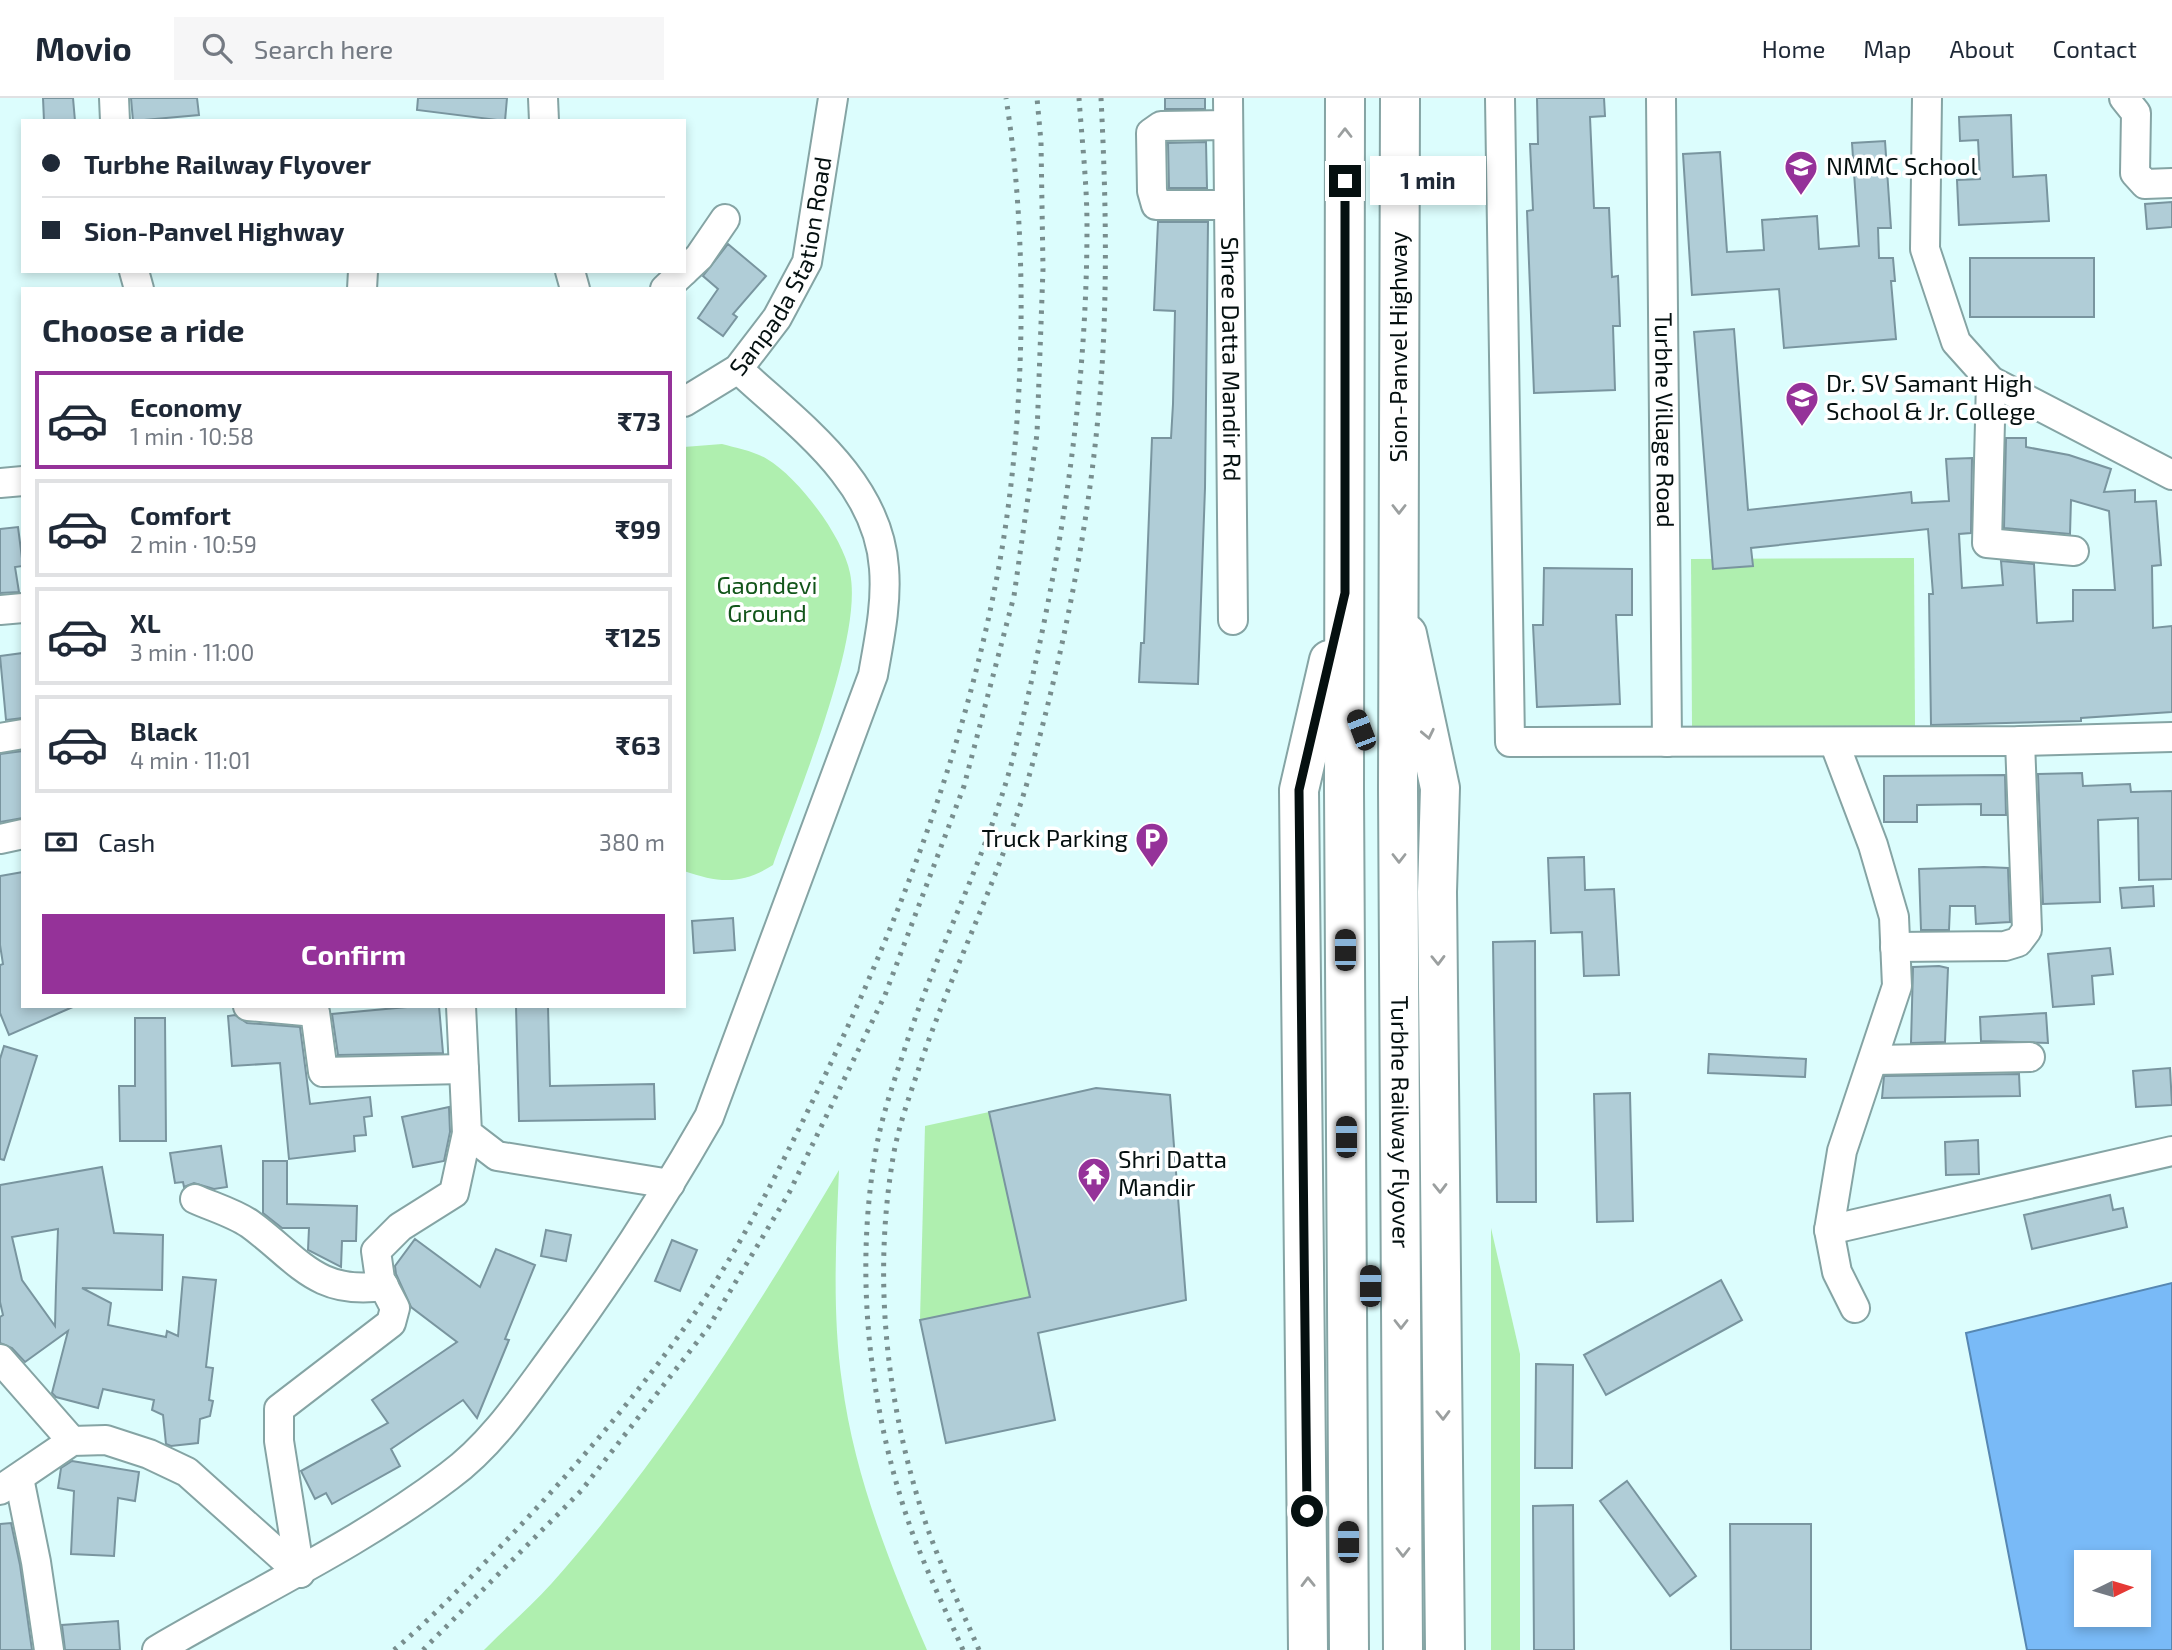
<!DOCTYPE html>
<meta charset="utf-8">
<style>
body{margin:0;font-family:"Exo 2",sans-serif;background:#f6f6f7;color:#1f2937;height:100vh;display:flex;flex-direction:column;font-size:26px;white-space:nowrap}
*{box-sizing:border-box;margin:0}
p{font-size:23px;color:#747a83}
.icon{flex:none;width:38px;height:38px;fill:none;stroke:currentColor;stroke-width:2;stroke-linecap:round;stroke-linejoin:round}
.map{position:relative;flex:1;overflow:hidden}
.sheet{position:absolute;left:21px;top:189px;width:665px;height:721px;display:flex;flex-direction:column;background:#fff;border-radius:0px;box-shadow:0 4px 10px #0003}
.sheet>*{flex:none}
.top-card{position:absolute;left:21px;top:21px;width:665px;height:154px;border-radius:0px;box-shadow:0 4px 10px #0003;display:grid;align-content:center;height:154px;padding:0 21px;background:#fff}
.needle{width:46px;rotate:85deg}
.controls{position:absolute;left:2074px;top:1452px;display:grid;gap:14px}
.controls a{display:grid;place-items:center;width:77px;height:77px;border-radius:0px;background:#fff;box-shadow:0 4px 10px #0003;font-size:35px}
.end{position:absolute;width:32px;height:32px;margin:-16px;border:9px solid #051010;background:#fff;box-shadow:0 0 0 4px #fff}
.from{border-radius:50%}
.bubble{position:absolute;height:49px;border-radius:0px;background:#fff;box-shadow:0 4px 10px #0003;font-size:23px;font-weight:700;line-height:49px;text-align:center}
.car{position:absolute;width:21px;height:42px;margin:-21px -10px;border-radius:9px;box-shadow:0 0 5px 2px #0007;background:linear-gradient(#222 24%,#8ab4d8 0 40%,#222 0 76%,#8ab4d8 0 86%,#222 0)}
.top-card b{display:flex;align-items:center;gap:24px;height:66px;font-size:26px}
.top-card b+b{border-top:2px solid #e0e1e3}
.top-card i{width:18px;height:18px;background:#1f2937}
ul{padding:0;list-style:none}
li{display:flex;align-items:center;gap:21px;height:98px;margin:0 14px 10px;padding:0 7px;border:4px solid #e0e1e3;border-radius:0px}
li div{flex:1}
li b{display:block;font-size:26px}
li em{font-style:normal;font-weight:700}
li.selected{border-color:#953299}
li>.icon{width:63px;height:63px;stroke-width:1.5}
h2{padding:0 21px;font-size:32px;line-height:84px}
.pay{display:flex;align-items:center;gap:18px;height:77px;padding:0 21px;font-size:26px}
.pay p{margin-inline-start:auto}
.cta{display:flex;gap:14px;margin-top:auto;padding:14px 21px}
.cta a{flex:1;height:80px;border-radius:0px;background:#953299;color:#fff;font-size:28px;font-weight:700;line-height:80px;text-align:center}
header{display:flex;align-items:center;gap:42px;box-sizing:border-box;height:98px;padding:0 35px;background:#fff;border-bottom:2px solid #e0e1e3}
header strong{font-size:33px}
nav{display:flex;gap:38px;margin-inline-start:auto;font-size:24px}
.search{width:490px;height:63px;background:#f6f6f7;display:flex;align-items:center;gap:18px;box-sizing:border-box;padding:0 24px;border-radius:0px;color:#747a83;font-size:26px}
.map>svg:first-child{display:block}
.green{fill:#afefaf}
.water{fill:#79baf7;stroke:#5687b2;stroke-width:2;fill-rule:evenodd}
.building{fill:#b0cdd7;stroke:#79959f;stroke-width:2;fill-rule:evenodd}
.lines{fill:none;stroke-linecap:round;stroke-linejoin:round}
.minor-casing{stroke:#85a4a4;stroke-width:32}
.primary-casing{stroke:#85a4a4;stroke-width:42}
.motorway-casing{stroke:#85a4a4;stroke-width:42}
.minor{stroke:#fff;stroke-width:28}
.primary{stroke:#fff;stroke-width:38}
.motorway{stroke:#fff;stroke-width:38}
.rail{stroke:#788e8e;stroke-width:5;stroke-dasharray:3.5 7;stroke-linecap:butt}
.oneway{stroke:#9b9f9f}
.route{stroke:#051010;stroke-width:9}
.labels{text-anchor:middle;stroke-width:7;stroke-linejoin:round;paint-order:stroke}
.poi-label{font-size:24px;fill:#051010;stroke:#fff;text-anchor:start}
.street-label{font-size:24px;fill:#051010;stroke:#fff}
.park-label{font-size:24px;fill:#12551a;stroke:#fff}
</style>
<header>
<strong>Movio</strong>
<div class="search"><svg class="icon" aria-label="search" viewBox="0 0 24 24"><circle cx="10" cy="10" r="6"/><path d="M15 15l6 6"/></svg>Search here</div>
<nav><a>Home</a><a>Map</a><a>About</a><a>Contact</a></nav>
</header>
<div class="map">
<svg width="2172" height="1552" viewBox="0 0 2172 1552">
<rect width="100%" height="100%" fill="#dcfdfd"/>
<!-- green -->
<g class="green">
<path d="M722 346C736 350 754 353 767 361 799 380 843 439 850 475 864 540 796 700 773 767 741 787 719 785 684 773V349Z"/>
<polygon points="1914,460 1915,628 1692,629 1691,461"/>
<polygon points="989,1014 1030,1199 920,1222 925,1028"/>
<path d="M839 1072C836 1142 832 1214 842 1284 854 1377 890 1467 927 1552H484C506 1530 530 1509 552 1485 663 1360 754 1216 839 1072Z"/>
<polygon points="1491,1130 1520,1256 1520,1552 1491,1552"/>
</g>
<!-- water -->
<path class="water" d="M2172 1185V1552H2027L1966 1235ZM2086 1465H2138V1517H2086Z"/>
<!-- building -->
<g class="building">
<polygon points="43,0 73,0 75,23 44,23"/>
<polygon points="131,0 197,0 199,17 133,23"/>
<polygon points="418,0 507,0 505,23 417,12"/>
<rect x="1165" y="0" width="40" height="11"/>
<polygon points="1537,0 1604,0 1605,18 1590,19 1594,110 1609,110 1612,179 1618,178 1620,228 1613,228 1615,292 1534,295 1527,113 1533,112 1530,46 1538,46"/>
<polygon points="2011,17 2013,79 2046,77 2049,123 1959,127 1957,82 1980,81 1978,42 1960,43 1959,19"/>
<polygon points="1885,43 1891,130 1878,130 1879,160 1893,160 1895,183 1891,183 1896,241 1784,250 1779,191 1692,197 1683,56 1720,54 1727,154 1764,152 1762,122 1817,118 1819,151 1859,148 1852,45"/>
<polygon points="1206,44 1207,90 1169,90 1168,45"/>
<polygon points="2172,104 2172,129 2147,131 2145,106"/>
<polygon points="1158,124 1208,124 1205,390 1198,586 1139,584 1141,545 1144,545 1152,340 1171,340 1173,306 1175,213 1154,212"/>
<polygon points="728,146 766,178 733,216 737,219 723,238 698,220 718,191 703,178"/>
<rect x="1970" y="160" width="124" height="59"/>
<polygon points="1734,231 1748,412 1911,394 1912,405 1949,403 1946,361 1972,360 1971,435 1959,436 1962,490 2003,487 2001,463 2034,466 2037,525 2073,523 2073,492 2115,492 2109,413 2071,402 2070,436 2004,430 2006,340 2026,340 2026,349 2069,357 2111,371 2104,394 2135,392 2135,404 2156,403 2161,467 2152,468 2153,530 2172,528 2172,614 2081,620 2081,623 1931,627 1929,496 1933,496 1928,431 1751,450 1753,468 1713,471 1694,234"/>
<polygon points="18,429 23,468 15,469 19,494 0,495 0,431"/>
<polygon points="1544,470 1632,471 1632,517 1616,517 1620,606 1537,609 1533,527 1543,527"/>
<polygon points="23,555 23,620 6,622 0,558"/>
<polygon points="23,653 23,720 0,724 0,656"/>
<polygon points="2082,675 2083,688 2130,686 2131,694 2172,693 2172,781 2139,782 2138,720 2098,722 2100,804 2043,806 2038,676"/>
<polygon points="2005,677 2006,717 1981,717 1981,706 1917,707 1917,724 1884,724 1884,678"/>
<polygon points="1584,759 1585,792 1614,791 1619,877 1584,878 1582,834 1551,835 1548,760"/>
<polygon points="1984,769 2008,770 2010,824 1976,826 1975,808 1950,808 1949,832 1921,832 1919,771"/>
<polygon points="23,774 23,908 75,908 9,937 0,915 0,867 3,866 0,847 0,778"/>
<polygon points="2153,788 2154,808 2122,810 2120,790"/>
<polygon points="733,820 735,852 694,855 692,823"/>
<polygon points="1535,843 1536,1104 1497,1104 1493,844"/>
<polygon points="2110,850 2113,876 2092,878 2094,906 2053,909 2048,856"/>
<polygon points="1939,868 1948,870 1945,944 1911,945 1913,869"/>
<polygon points="418,908 439,908 443,955 338,957 332,916"/>
<polygon points="516,908 548,908 550,988 654,986 655,1021 519,1023"/>
<polygon points="2046,915 2048,945 1981,943 1980,919"/>
<polygon points="235,917 247,925 300,929 310,1006 370,999 372,1018 364,1019 366,1037 354,1038 355,1053 289,1061 280,965 232,968 228,918"/>
<polygon points="135,920 165,920 166,1043 120,1043 119,988 135,988"/>
<polygon points="4,948 37,958 4,1062 0,1061 0,961"/>
<polygon points="1709,956 1806,961 1805,979 1708,975"/>
<polygon points="2170,970 2172,1007 2136,1009 2133,973"/>
<polygon points="2019,976 2020,998 1882,1000 1884,978"/>
<polygon points="1096,990 1170,997 1186,1202 1038,1235 1055,1322 946,1345 920,1222 1030,1199 989,1014"/>
<polygon points="1630,995 1633,1123 1597,1124 1594,996"/>
<polygon points="449,1009 450,1034 444,1063 413,1069 402,1019"/>
<polygon points="1978,1042 1979,1076 1946,1077 1945,1044"/>
<polygon points="221,1048 227,1089 214,1091 194,1085 184,1089 183,1084 175,1085 170,1055"/>
<polygon points="263,1063 287,1063 287,1106 357,1108 356,1143 342,1143 341,1169 308,1152 309,1130 282,1130 263,1115"/>
<path d="M102 1069 114 1135 163 1137 162 1192 82 1190 111 1205 108 1227 166 1239 167 1233 178 1238 183 1179 216 1182 206 1269 213 1270 209 1302 213 1303 210 1318 200 1321 198 1345 171 1348 166 1346 163 1317 152 1312 154 1302 103 1291 98 1310 56 1299 52 1295 68 1233 25 1264 12 1250 0 1245V1219L3 1217 0 1204V1087ZM58 1131 56 1189 55 1228 22 1182 12 1139Z"/>
<polygon points="2110,1097 2113,1112 2123,1110 2127,1129 2032,1151 2024,1117"/>
<polygon points="546,1132 571,1137 566,1163 541,1158"/>
<polygon points="415,1141 480,1189 496,1151 535,1167 505,1241 509,1242 477,1320 463,1302 391,1351 400,1368 332,1406 326,1395 315,1401 301,1373 388,1325 372,1302 457,1244 411,1209 396,1176 395,1168"/>
<polygon points="672,1142 697,1152 680,1193 655,1183"/>
<polygon points="1721,1182 1742,1222 1606,1297 1584,1257"/>
<polygon points="1536,1266 1573,1267 1572,1370 1535,1370"/>
<polygon points="72,1363 139,1374 135,1403 118,1400 114,1458 71,1456 74,1393 58,1390 61,1370"/>
<polygon points="1627,1383 1696,1478 1670,1498 1600,1403"/>
<polygon points="1573,1407 1574,1552 1534,1552 1533,1408"/>
<polygon points="11,1425 20,1467 32,1552 0,1552 0,1426"/>
<polygon points="1730,1426 1811,1426 1811,1552 1731,1552"/>
<polygon points="118,1523 120,1552 65,1552 62,1527"/>
</g>
<g class="lines">
<defs>
<g id="minor">
<polyline points="114,0 115,23"/>
<polyline points="543,0 544,23"/>
<path id="s1" d="M1228 0 1233 522"/>
<polyline points="1500,0 1510,644 2020,643 2172,639"/>
<path id="s2" d="M1661 0 1667 644"/>
<polyline points="1927,0 1925,151 1956,244 1991,283 2172,377"/>
<polyline points="2124,0 2136,15 2135,75 2145,86 2172,85"/>
<polyline points="1228,27 1161,28 1151,35 1152,93 1156,107 1229,107"/>
<polyline points="134,173 139,191"/>
<polyline points="570,173 575,191"/>
<polyline points="684,173 699,159 725,121"/>
<polyline points="362,191 363,173"/>
<polyline points="665,191 684,173"/>
<polyline points="1991,283 1987,445 2074,453"/>
<path id="s3" d="M684 304 738 271 777 220 807 164 833 0"/>
<polyline points="0,385 23,383"/>
<polyline points="0,512 23,510"/>
<polyline points="0,640 23,636"/>
<polyline points="1834,644 1873,747 1894,819 1897,888 1842,1053 1829,1132 1837,1174 1855,1210"/>
<polyline points="0,741 23,736"/>
<polyline points="1895,849 2005,848 2018,844 2027,832 2020,643"/>
<polyline points="248,908 315,914 323,974 464,971"/>
<polyline points="461,908 467,1035 497,1058 670,1086"/>
<polyline points="1874,962 2030,959"/>
<path d="M195 1101C213 1109 234 1115 250 1126 298 1161 316 1198 384 1188"/>
<polyline points="1829,1132 2172,1053"/>
<polyline points="0,1261 72,1343"/>
<polyline points="19,1380 36,1464 49,1552"/>
<polyline points="0,1392 72,1343 106,1342 149,1356 187,1374 300,1475"/>
<polyline points="300,1475 279,1343 279,1311 391,1225 395,1210 380,1181 376,1153 400,1129 454,1095 467,1035"/>
<path d="M157 1552C254 1495 358 1447 449 1378 490 1348 520 1304 550 1263 608 1185 661 1103 709 1019L873 577C879 542 887 506 884 470 878 382 797 326 738 271"/>
</g>
<polyline id="primary" points="1407,536 1440,690 1437,794 1445,1552"/>
<g id="motorway">
<polyline points="1345,0 1344,692 1349,1552"/>
<path id="s4" d="M1400 0 1398 691 1403 1552"/>
<polyline points="1308,1552 1299,692 1329,562"/>
</g>
</defs>
<!-- minor casing -->
<use href="#minor" class="minor-casing"/>
<!-- primary casing -->
<use href="#primary" class="primary-casing"/>
<!-- motorway casing -->
<use href="#motorway" class="motorway-casing"/>
<!-- minor -->
<use href="#minor" class="minor"/>
<!-- primary -->
<use href="#primary" class="primary"/>
<!-- motorway -->
<use href="#motorway" class="motorway"/>
<!-- rail -->
<g class="rail">
<path d="M394 1552C432 1520 465 1485 500 1449 568 1378 633 1303 690 1222 740 1151 779 1072 817 994 894 835 959 668 994 494 1025 343 1030 152 1006 0"/>
<polyline points="423,1552 581,1393 708,1230 789,1095 885,897 964,688 1014,498 1037,336 1043,171 1041,44 1037,0"/>
<path d="M963 1552C946 1513 927 1474 912 1434 869 1313 853 1173 877 1046 883 1015 894 983 904 953 936 852 989 756 1015 652 1058 481 1087 305 1087 128 1087 86 1082 43 1079 0"/>
<path d="M979 1552C961 1510 941 1469 926 1426 886 1307 872 1178 894 1054 900 1023 912 991 922 961 957 860 1007 764 1034 660 1066 542 1090 419 1100 297 1108 198 1106 99 1101 0"/>
</g>
</g>
<!-- one-way arrows -->
<defs><path id="oneway-chevron" d="M-2-3.5L2.5 0L-2 3.5" fill="none" stroke-width="1.6" stroke-linecap="round" stroke-linejoin="round" transform="scale(1.75)"/></defs>
<g class="oneway">
<use href="#oneway-chevron" transform="translate(1345 35) rotate(-90)"/>
<use href="#oneway-chevron" transform="translate(1399 411) rotate(90)"/>
<use href="#oneway-chevron" transform="translate(1428 636) rotate(78)"/>
<use href="#oneway-chevron" transform="translate(1399 760) rotate(90)"/>
<use href="#oneway-chevron" transform="translate(1438 862) rotate(89)"/>
<use href="#oneway-chevron" transform="translate(1440 1090) rotate(89)"/>
<use href="#oneway-chevron" transform="translate(1401 1226) rotate(90)"/>
<use href="#oneway-chevron" transform="translate(1443 1317) rotate(89)"/>
<use href="#oneway-chevron" transform="translate(1403 1454) rotate(90)"/>
<use href="#oneway-chevron" transform="translate(1308 1484) rotate(-91)"/>
</g>
<g class="lines">
<!-- route -->
<polyline class="route" points="1307,1413 1299,692 1345,495 1345,83"/>
</g>
<!-- icons -->
<defs>
<symbol id="school-pin" viewBox="-11 -11 22 30"><path d="M0 17L-7.5 6A9.5 9.5 0 1 1 7.5 6Z" fill="#953299" stroke="#fff"/><path d="M0-5L7-2L0 1L-7-2ZM-4 1L0 2.5L4 1V4Q0 6-4 4Z" fill="#fff"/></symbol>
<symbol id="parking-pin" viewBox="-11 -11 22 30"><path d="M0 17L-7.5 6A9.5 9.5 0 1 1 7.5 6Z" fill="#953299" stroke="#fff"/><path d="M-3.5-5.5H1a3.5 3.5 0 0 1 0 7H-1V5.5H-3.5ZM-1-3.4V-.6H.8a1.4 1.4 0 0 0 0-2.8Z" fill="#fff"/></symbol>
<symbol id="temple-pin" viewBox="-11 -11 22 30"><path d="M0 17L-7.5 6A9.5 9.5 0 1 1 7.5 6Z" fill="#953299" stroke="#fff"/><path d="M0-6L5-2H3V0L6.5 2.5H4V6H1.5V3h-3V6H-4V2.5H-6.5L-3 0V-2H-5Z" fill="#fff"/></symbol>
</defs>
<g fill-rule="evenodd">
<use href="#school-pin" x="1782" y="50" width="38" height="52"/>
<use href="#school-pin" x="1783" y="281" width="38" height="52"/>
<use href="#parking-pin" x="1133" y="722" width="38" height="52"/>
<use href="#temple-pin" x="1075" y="1057" width="38" height="52"/>
</g>
<g class="labels">
<!-- poi labels -->
<g class="poi-label">
<text x="1826" y="77">NMMC School</text>
<text x="1826" y="294">Dr. SV Samant High<tspan x="1826" dy="28">School &amp; Jr. College</tspan></text>
<text x="1128" y="749" text-anchor="end">Truck Parking</text>
<text x="1118" y="1070">Shri Datta<tspan x="1118" dy="28">Mandir</tspan></text>
</g>
<!-- street labels -->
<g class="street-label">
<text dy="8" stroke="none"><textPath href="#s3" startOffset="178">Sanpada Station Road</textPath></text>
<text transform="translate(1399 249) rotate(-90)" y="8">Sion-Panvel Highway</text>
<text dy="8" stroke="none"><textPath href="#s1" startOffset="261">Shree Datta Mandir Rd</textPath></text>
<text dy="8" stroke="none"><textPath href="#s2" startOffset="322">Turbhe Village Road</textPath></text>
<text dy="8" stroke="none"><textPath href="#s4" startOffset="1024">Turbhe Railway Flyover</textPath></text>
</g>
<!-- park labels -->
<g class="park-label">
<text x="767" y="496">Gaondevi<tspan x="767" dy="28">Ground</tspan></text>
</g>
</g>
</svg>
<div class="controls">
<a><svg class="needle" viewBox="-14 -14 28 28"><path d="M0-13l5 13h-10z" fill="#e53935"/><path d="M0 13l5-13h-10z" fill="#747a83"/></svg></a>
</div>
<i class="end from" style="left:1307px;top:1413px"></i>
<i class="end" style="left:1345px;top:83px"></i>
<div class="bubble" style="left:1370px;top:58px;width:116px">1 min</div>
<i class="car" style="left:1361px;top:632px;rotate:339deg"></i>
<i class="car" style="left:1345px;top:852px;rotate:0deg"></i>
<i class="car" style="left:1346px;top:1039px;rotate:0deg"></i>
<i class="car" style="left:1370px;top:1188px;rotate:0deg"></i>
<i class="car" style="left:1348px;top:1444px;rotate:0deg"></i>
<div class="top-card">
<b><i class="from"></i>Turbhe Railway Flyover</b>
<b><i></i>Sion-Panvel Highway</b>
</div>
<section class="sheet">
<h2>Choose a ride</h2>
<ul>
<li class="selected"><svg class="icon" aria-label="car" viewBox="0 0 24 24"><path d="M5 17H2v-5l4-1 3-4h7l3 4 3 1v5h-3M9 17h6M6 11h13"/><circle cx="7" cy="17" r="2"/><circle cx="17" cy="17" r="2"/></svg><div><b>Economy</b><p>1 min · 10:58</p></div><em>₹73</em></li>
<li><svg class="icon" aria-label="car" viewBox="0 0 24 24"><path d="M5 17H2v-5l4-1 3-4h7l3 4 3 1v5h-3M9 17h6M6 11h13"/><circle cx="7" cy="17" r="2"/><circle cx="17" cy="17" r="2"/></svg><div><b>Comfort</b><p>2 min · 10:59</p></div><em>₹99</em></li>
<li><svg class="icon" aria-label="car" viewBox="0 0 24 24"><path d="M5 17H2v-5l4-1 3-4h7l3 4 3 1v5h-3M9 17h6M6 11h13"/><circle cx="7" cy="17" r="2"/><circle cx="17" cy="17" r="2"/></svg><div><b>XL</b><p>3 min · 11:00</p></div><em>₹125</em></li>
<li><svg class="icon" aria-label="car" viewBox="0 0 24 24"><path d="M5 17H2v-5l4-1 3-4h7l3 4 3 1v5h-3M9 17h6M6 11h13"/><circle cx="7" cy="17" r="2"/><circle cx="17" cy="17" r="2"/></svg><div><b>Black</b><p>4 min · 11:01</p></div><em>₹63</em></li>
</ul>
<div class="pay"><svg class="icon" aria-label="cash" viewBox="0 0 24 24"><path d="M3 7h18v10H3z"/><circle cx="12" cy="12" r="2"/></svg>Cash<p>380 m</p></div>
<div class="cta"><a>Confirm</a></div>
</section>
</div>
